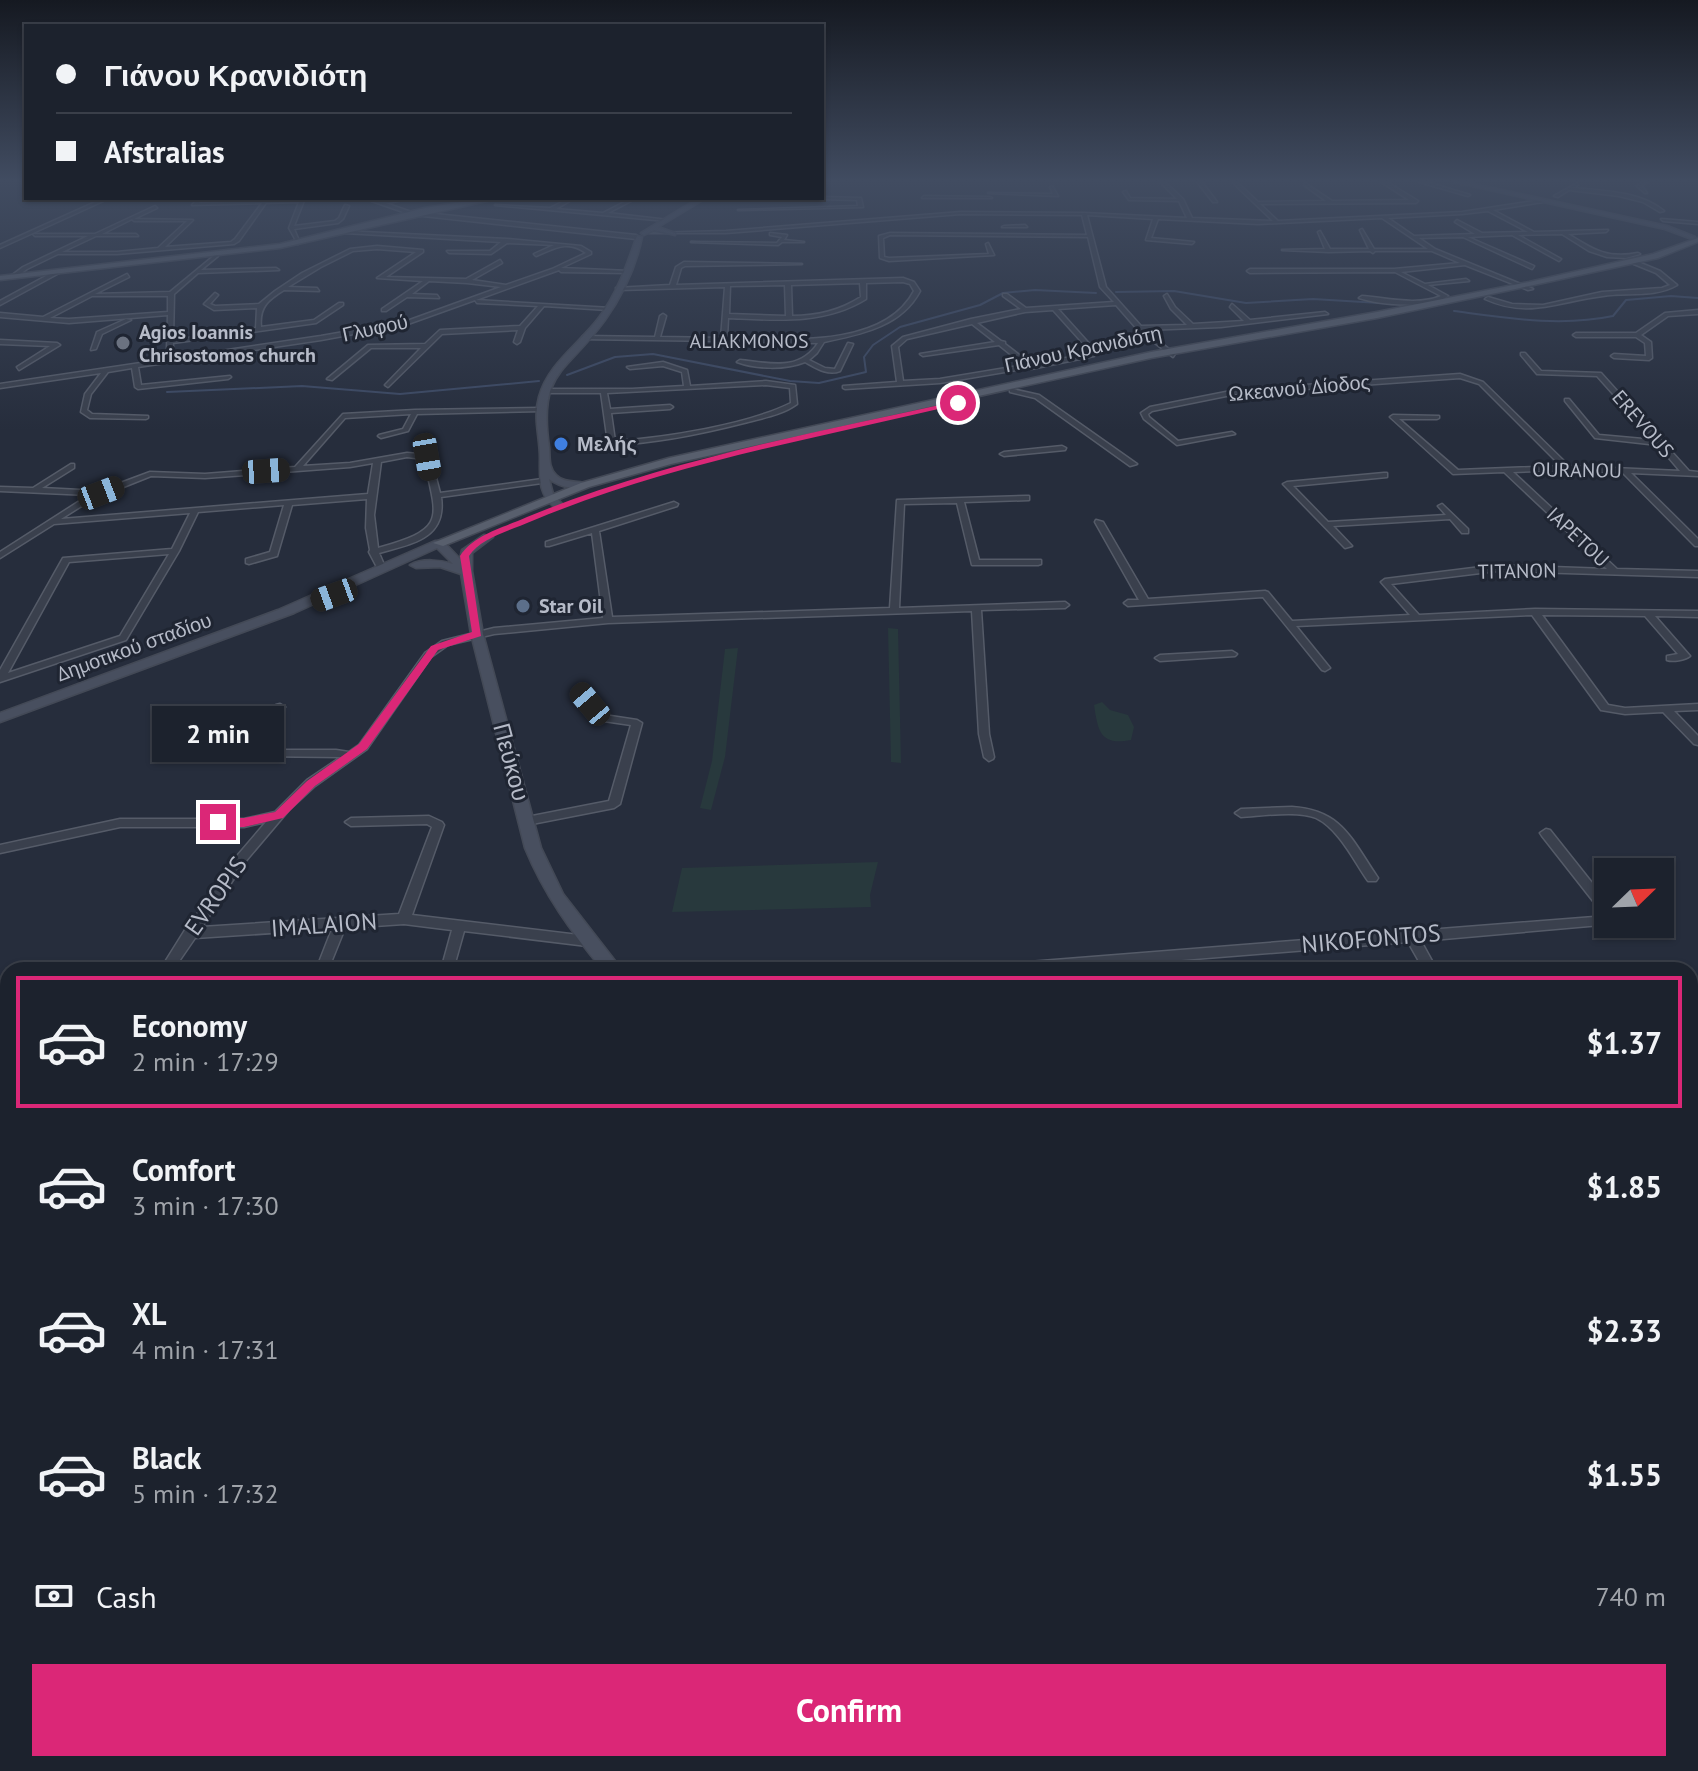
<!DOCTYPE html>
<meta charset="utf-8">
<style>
body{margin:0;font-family:"PT Sans",sans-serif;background:#252a35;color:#f1f3f6;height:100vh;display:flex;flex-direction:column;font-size:30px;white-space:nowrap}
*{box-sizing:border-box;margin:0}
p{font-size:26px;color:#a0a4aa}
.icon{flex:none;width:44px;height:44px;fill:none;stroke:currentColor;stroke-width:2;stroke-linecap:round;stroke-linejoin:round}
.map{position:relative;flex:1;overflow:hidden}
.side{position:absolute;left:0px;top:962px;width:1698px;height:810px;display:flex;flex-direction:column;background:#1c222d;border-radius:24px 24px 0 0;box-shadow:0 2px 6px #0004,0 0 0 2px #3a3f49}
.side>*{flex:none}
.hud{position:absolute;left:24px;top:24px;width:800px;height:176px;border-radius:0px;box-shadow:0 2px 6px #0004,0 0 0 2px #3a3f49;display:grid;align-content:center;height:176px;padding:0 32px;background:#1c222d}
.needle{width:52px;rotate:67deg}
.tools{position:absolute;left:1594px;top:858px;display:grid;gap:16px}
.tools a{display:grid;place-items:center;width:80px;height:80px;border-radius:0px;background:#1c222d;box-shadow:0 2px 6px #0004,0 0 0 2px #3a3f49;font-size:40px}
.end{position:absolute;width:36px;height:36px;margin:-18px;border:10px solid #db2777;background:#fff;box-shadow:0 0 0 4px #fff}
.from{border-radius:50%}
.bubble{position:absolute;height:56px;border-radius:0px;background:#1c222d;box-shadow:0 2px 6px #0004,0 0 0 2px #3a3f49;font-size:26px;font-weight:700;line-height:56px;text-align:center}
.car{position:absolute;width:24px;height:48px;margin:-24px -12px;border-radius:10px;box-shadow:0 0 6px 2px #0007;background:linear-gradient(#222 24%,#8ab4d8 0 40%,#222 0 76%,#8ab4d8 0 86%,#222 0)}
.hud b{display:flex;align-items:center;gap:28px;height:76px;font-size:30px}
.hud b+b{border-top:2px solid #3a3f49}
.hud i{width:20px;height:20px;background:#f1f3f6}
ul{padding:14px 0 0;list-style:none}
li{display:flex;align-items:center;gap:24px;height:132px;margin:0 16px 12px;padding:0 16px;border:4px solid transparent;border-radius:0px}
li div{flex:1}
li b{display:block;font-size:30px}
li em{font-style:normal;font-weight:700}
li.active{border-color:#db2777}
li>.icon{width:72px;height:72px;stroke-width:1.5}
.pay{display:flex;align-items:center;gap:20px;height:88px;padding:0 32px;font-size:30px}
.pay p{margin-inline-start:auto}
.primary-button{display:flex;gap:16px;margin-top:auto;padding:16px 32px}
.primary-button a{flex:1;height:92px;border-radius:0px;background:#db2777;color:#fff;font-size:32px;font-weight:700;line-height:92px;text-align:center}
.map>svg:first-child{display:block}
.green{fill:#28393d}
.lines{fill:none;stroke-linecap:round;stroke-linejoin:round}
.stream{stroke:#3d4a64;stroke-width:2}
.minor-casing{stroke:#555b68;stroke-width:3}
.tertiary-casing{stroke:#555b68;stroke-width:3}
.secondary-casing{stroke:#434956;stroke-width:3}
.primary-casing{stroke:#434956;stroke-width:3}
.minor{fill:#3a404d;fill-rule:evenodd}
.tertiary{fill:#3a404d;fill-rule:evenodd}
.secondary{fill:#484f5f;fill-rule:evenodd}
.primary{fill:#585f6d;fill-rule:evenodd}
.route{fill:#db2777}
.worship-dot{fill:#6b7280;stroke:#1f2532;stroke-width:3}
.shop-dot{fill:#3f7fe0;stroke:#1f2532;stroke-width:3}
.service-dot{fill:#5c6f8a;stroke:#1f2532;stroke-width:3}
.labels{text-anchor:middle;stroke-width:6;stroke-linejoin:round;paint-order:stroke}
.far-street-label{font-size:20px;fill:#b6bbc8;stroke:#1f2532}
.far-poi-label{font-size:20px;font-weight:bold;fill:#b6bbc8;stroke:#1f2532;text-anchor:start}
.street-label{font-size:24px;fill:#b6bbc8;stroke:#1f2532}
</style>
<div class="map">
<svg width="1698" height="1771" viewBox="0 0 1698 1771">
<rect width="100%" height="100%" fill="#262d3c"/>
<!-- green -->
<g class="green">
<polygon points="888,628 898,629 901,763 891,762"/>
<polygon points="738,648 725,757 711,810 700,808 712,761 725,649"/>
<path d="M1102 702 1110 710 1128 715 1134 727 1131 740C1100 746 1098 731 1094 705Z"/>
<polygon points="878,862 870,895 871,907 672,912 682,868"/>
</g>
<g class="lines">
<!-- stream -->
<g class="stream">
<polyline points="1116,292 1174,291 1246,303 1313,299 1413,305"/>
<path d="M1454 311C1507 318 1560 327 1613 316L1626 300 1671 296 1698 298"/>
<polyline points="567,375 615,357 653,354 790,381 819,383 866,372 864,357 873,345 900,327 980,305 1003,293 1035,290 1096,293"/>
<polyline points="167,392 302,386 400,394 539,381"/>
</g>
<defs>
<g id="minor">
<path d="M1160 182H1165L1183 199 1192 218 1273 221 1232 182H1237L1258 202 1326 201 1304 185 1305 183 1332 201 1409 200 1381 182H1387L1418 201 1416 203 1260 204 1278 221 1462 212 1541 200 1543 202 1493 210 1534 232 1608 230 1606 232 1568 234C1594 250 1607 259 1638 253L1640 254 1626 258 1607 257 1589 251 1562 234 1518 235 1561 259 1559 261 1512 235 1468 237 1534 266 1532 269 1463 237 1419 238 1435 249 1533 289 1528 290 1465 265 1401 272 1425 284 1466 279 1469 281 1428 285 1448 296C1429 309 1380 305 1359 298L1362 296C1387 298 1418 306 1441 296L1395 272 1250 273 1247 271 1250 269H1394L1460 263 1432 251H1375L1373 253 1370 251 1329 252 1282 250 1325 249 1318 232 1320 231 1330 249H1369L1360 230 1362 229 1374 249H1428L1382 218 1258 224 1158 219 1151 238 1194 242 1192 244 1146 240 1153 219 1087 215 1106 287 1141 326 1187 325 1171 309 1164 296 1167 294 1175 307 1193 324 1244 321 1230 307 1232 304 1250 320 1325 312 1328 314 1221 327 1145 330 1175 354 1173 357 1137 329 1116 305 1058 309 1094 349V356L1031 369 1028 368 940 383 845 389 843 388V386L897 382 892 346 903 337 971 319 1021 309 1003 296V294H1007L1026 308 1114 302 1100 287 1088 237 890 235 883 238 884 257 889 258 989 254 986 244 988 243 994 255 889 261 880 258 879 236 890 233 1087 235 1082 215 961 214 726 233H649L726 231 961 212 1084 213 1187 218 1179 201 1129 200 1123 192 1126 191 1130 198 1177 199ZM1488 211 1528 232 1482 233 1457 220 1455 222 1475 234 1414 236 1388 218 1462 214ZM1053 310 1089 350V354L1031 364 1005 344V342L1001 341 977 323 1025 312ZM972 324 995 342 920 354 923 356 999 345 1024 365 940 379 903 381 898 347 907 339Z"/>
<polygon points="1197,182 1202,182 1217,202 1213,202"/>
<polygon points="1419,182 1427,182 1470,195 1468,196"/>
<polygon points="1642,182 1647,182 1642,186 1647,193 1645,193 1637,186"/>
<path d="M1577 183 1578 185 1573 188C1603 191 1640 191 1664 211L1660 212 1643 202 1619 196 1569 190 1558 197 1554 196Z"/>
<polygon points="1052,186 1058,196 988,193 1053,194 1050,187"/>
<polygon points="924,196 990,197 992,198 922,198"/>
<polygon points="822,197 861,198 863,207 738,210 858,206 857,200 820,199"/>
<polygon points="104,198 110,198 0,248 0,245"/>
<path d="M199 198H204L199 203 300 200 305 198 294 226 335 221 339 218 345 205 349 206 343 219 338 223 294 229 300 243 298 244 289 228 299 202 266 203 239 241 234 244 117 254H58L27 269 16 277 11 276 23 267 88 236H35L33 234H95L155 206 157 208 134 219 193 220 165 247 231 242 235 239 262 203 192 205ZM132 219 134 221H187L158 248 117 252H62L96 236H138L136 234H102Z"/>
<polygon points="403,198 411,198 384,204 382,203"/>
<polygon points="570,198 575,198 556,209 603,213 632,198 637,198 608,213 668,220 666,221 495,205 550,208"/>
<polygon points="1661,219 1698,222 1698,224 1663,221"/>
<polygon points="1025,225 1027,227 1002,227 1004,226"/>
<path d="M343 231 507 239 581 246 591 252V254L561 268 629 271 626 273 561 272 559 270 476 300 611 308 608 310 544 306 525 328 520 342 517 344 514 342 518 330 442 334 388 387 385 385 386 384 421 348H371L332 380 327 379 368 345 425 344 440 330 520 326 538 306 477 303 475 300 408 324 321 340 138 367 141 385 230 376 231 377 228 379 138 389 135 387 132 368 108 372 91 394 87 410 92 414 148 416V418L146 419 90 418 81 412 85 394 101 373 0 388V384L321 336 407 321 501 287 467 283 429 281 412 294 437 295 439 298 407 297 386 311H382V309L423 281 377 278 416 252 377 249 353 251 321 267 288 287 317 288 319 291 284 290C268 300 259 307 261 327L314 320 339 303H343V305L316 323 173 343V348L170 350 167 348 168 315 69 323 0 317V313L43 317 127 274 129 277 95 294 170 292 216 254 218 256 201 270 276 268 279 270 198 273 174 294 173 340 256 328 257 308 214 310 204 304 215 293 218 295 210 304 215 306 259 304 275 291 302 273 350 249 377 246 423 250V252L386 277 466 279 500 260 502 263 472 280 506 285 552 269 586 253C567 239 554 249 536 256L534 254 554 245 507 243 491 254 449 253 447 251H490L501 242 345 233ZM92 296H168V312L69 319 50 318Z"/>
<polygon points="770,233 787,235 784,240 804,242 782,242 778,245 691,242 777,243 782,237 770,235"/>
<path d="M1631 259 1660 271 1677 285C1655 298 1627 292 1603 296 1559 301 1529 319 1485 299L1488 297 1512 304 1543 305 1602 292 1662 288 1670 285 1656 273 1629 262Z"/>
<path d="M684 262 802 264 685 266 681 268 676 285 903 278 914 282 920 291C901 327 861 334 824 342L817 353 809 360 825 368 835 369 848 343 853 344 840 371C828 376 816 368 805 362 785 370 756 369 737 362L740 360C770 363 799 372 818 343L727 342 724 344 721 341 581 339 583 336 655 337 660 316 663 314 666 316 660 337 721 338 725 287 619 290 616 288 670 285 676 267ZM903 282 910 284 914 291C883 350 783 339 727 338L728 318C776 320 824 325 866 299V283ZM860 283 861 297C839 311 817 316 792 316L791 285ZM785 285 786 316 729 314 730 286Z"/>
<polygon points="57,270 59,273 0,305 0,301"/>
<polygon points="1698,310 1698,314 1668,316 1641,335 1651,342 1652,358 1649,360 1614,358 1611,356 1614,354 1646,356 1645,343 1636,337 1576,337 1573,335 1576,333 1636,333 1665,313"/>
<polygon points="126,319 131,320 102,334 96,349 91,350 97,332"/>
<polygon points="0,340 57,343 60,345 19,370 17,367 50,346 0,344"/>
<path d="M1521 353H1525L1541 371 1601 373 1689 471 1698 472V476L1631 473 1698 539V546H1695L1623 473 1567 470 1513 472 1617 569 1698 571V577L1497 571 1391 584 1419 615 1535 609 1698 611V617L1655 616 1690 656C1685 660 1673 662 1667 660V656L1678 654 1645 616 1542 615 1608 705 1625 708 1698 704V710L1674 711 1698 736V745L1694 744 1663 712 1625 714 1601 710 1532 615 1296 626 1330 668 1325 671 1322 670 1263 597 1128 606 1124 603 1128 600H1139L1095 522 1096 520 1103 522 1148 599 1265 591 1268 592 1292 621 1410 615 1381 582 1385 579 1497 565 1607 569 1504 472 1453 474 1390 417 1393 415 1439 416V418L1437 419H1399L1458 470 1561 466 1479 384 1460 378 1236 394 1152 411 1148 414 1149 417 1178 441 1232 432 1235 434 1177 445 1144 419 1141 413 1150 407 1236 390 1460 374 1483 382 1569 466 1680 471 1658 445 1595 438 1565 401V399H1569L1599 435 1654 440 1597 376 1537 374 1521 355Z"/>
<path d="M663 362 687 370 690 386 766 381 795 385 797 404C782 415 762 418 744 423 701 434 656 443 612 445L608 443 601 393H545L542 391 545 389H632L684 386 682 372 663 366 630 369 627 367ZM766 385 790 388 791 403C747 425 664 438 615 441L611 413 670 409 673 407 670 405 610 409 607 393Z"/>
<polygon points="1012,389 1039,395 1137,464 1130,466 1035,398 1010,392 1010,390"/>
<path d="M540 408 542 409V411L417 414 408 431 381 438 378 436 379 435 403 429 411 414 345 418 303 466 350 463 407 453 430 455 440 493 542 479 546 481 542 483 441 497C447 539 411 544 379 553L385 567 381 570 378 569 369 552 370 550 366 528 367 499 292 505 277 556 249 564 246 563V559L270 552 284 505 198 512 179 551 126 640 0 682V670L63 558 172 549 190 513 54 524 0 558V552L89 495 0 491V487L33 488 71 464H74V468L42 488 99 491 150 472 205 474 295 467 343 414 415 410ZM407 457 424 459C437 519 448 529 378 548L374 515 381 462ZM373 463 368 494 61 519 91 500 151 476 205 478 350 467ZM169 554 120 636 8 673 69 562Z"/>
<polygon points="1062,446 1066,448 1065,450 1004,456 1000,454 1004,452"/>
<polygon points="1384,473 1387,473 1387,477 1293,486 1328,522 1446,515 1438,506 1442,504 1468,529 1468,533 1462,533 1450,519 1333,526 1352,546 1345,548 1283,484 1287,482"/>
<polygon points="1026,496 1029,496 1029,500 964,502 979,560 1041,560 1041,564 1038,565 972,565 957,503 904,504 899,608 1065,602 1069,605 1065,608 981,610 989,734 994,757 993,759 989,761 984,757 979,734 972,611 608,623 494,634 448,645 431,657 367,749 315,786 289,810 245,862 202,927 399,914 432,827 427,824 351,826 345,822 351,818 429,816 442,822 444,825 412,915 587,936 591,937 593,941 591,945 587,946 464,931 453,970 441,970 452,930 404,924 345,928 328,970 316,970 332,929 195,938 173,970 160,970 185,930 187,929 237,856 266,822 244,827 120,827 0,853 0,845 120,819 244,819 275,812 307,780 341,757 244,756 243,754 276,705 280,704 285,707 256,750 336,750 349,752 359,745 425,653 442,641 494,628 603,618 592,533 549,546 546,546 546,542 674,502 678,504 677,506 599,531 612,617 890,608 897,500"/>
<polygon points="1232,651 1237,654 1235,656 1160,661 1155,658 1160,655"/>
<polygon points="578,688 581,689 604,715 637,720 642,723 620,804 614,808 527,825 523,824 521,821 527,817 609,801 631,725 597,720 573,691"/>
<path d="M1292 807C1341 810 1351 838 1376 875L1378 878 1376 881H1368C1354 861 1339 829 1316 818 1298 810 1261 816 1241 817L1235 813 1241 809Z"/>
<polygon points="1546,829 1550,830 1608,903 1608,924 1612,924 1421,941 1437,970 1424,970 1408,942 1056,970 984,970 985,966 990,965 1406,932 1411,930 1415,931 1607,916 1604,915 1542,836 1540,833"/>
<polygon points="8,1228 8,1244 0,1247 0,1231"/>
<polygon points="277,1764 299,1764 297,1771 275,1771"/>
<rect x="864" y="1764" width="22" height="7"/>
<polygon points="1381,1764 1403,1764 1405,1771 1383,1771"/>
</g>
<g id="tertiary">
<polygon points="363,198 371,198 414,213 409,214"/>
<polygon points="416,212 636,235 639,237 636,239 414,215"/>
</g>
<g id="secondary">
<polygon points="1454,182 1465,182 1667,226 1695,237 1692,239 1665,229"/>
<polygon points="699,198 706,198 658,227 675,233 675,235 654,230 644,235 641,233"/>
<path d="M637 236 642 237C636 266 622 296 605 320 566 374 538 370 549 447 550 457 548 467 556 475 566 485 580 479 590 485 579 492 560 487 549 479L553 494 564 506 555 508C538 493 540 480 540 458 540 437 533 418 539 397 548 364 578 345 598 319 617 294 627 265 637 236Z"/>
<path d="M484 535 493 537 472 553V571L483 634 541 848 563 894 622 970H603C571 932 544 894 525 848L471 634 461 574 440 567 416 568 410 565C422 558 440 560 453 564L437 548 294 613 0 722V713L278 610 435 541H443L460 559 462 550Z"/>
<rect x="658" y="1764" width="30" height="7"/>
</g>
<g id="primary">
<polygon points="485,198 500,198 280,248 0,280 0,276 280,244 425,208"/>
<polygon points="1698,238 1698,242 1658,258 1529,286 1377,318 1151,358 671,464 589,487 443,546 433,543 581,483 669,458 1151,352 1377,312 1529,282 1653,254"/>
</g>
</defs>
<!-- minor casing -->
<use href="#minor" class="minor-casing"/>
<!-- tertiary casing -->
<use href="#tertiary" class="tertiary-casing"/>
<!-- secondary casing -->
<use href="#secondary" class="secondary-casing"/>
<!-- primary casing -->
<use href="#primary" class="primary-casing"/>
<!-- minor -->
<use href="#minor" class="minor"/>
<!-- tertiary -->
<use href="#tertiary" class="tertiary"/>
<!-- secondary -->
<use href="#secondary" class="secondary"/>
<!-- primary -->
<use href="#primary" class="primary"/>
</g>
<!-- sky -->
<linearGradient id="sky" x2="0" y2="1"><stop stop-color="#151921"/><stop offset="0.42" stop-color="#414c61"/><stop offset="1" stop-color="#414c61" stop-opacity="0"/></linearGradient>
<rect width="1698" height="430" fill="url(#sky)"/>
<!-- route -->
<path class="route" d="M958 401 960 404C814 439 671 463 532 521 512 530 481 537 469 556L481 636 438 650 367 749 315 786 283 818 244 827H218L211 822 218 818H244L275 812 307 781 359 744 431 646 472 632 460 556C474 534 505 527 527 517 666 460 812 433 958 401Z"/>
<!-- markers -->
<circle class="worship-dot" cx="123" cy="343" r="8"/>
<circle class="shop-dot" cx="561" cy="444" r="8"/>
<circle class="service-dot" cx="523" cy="606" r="8"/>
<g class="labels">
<!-- far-street labels -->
<g class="far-street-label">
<text transform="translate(375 328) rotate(-12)" y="7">Γλυφού</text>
<text x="749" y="348">ALIAKMONOS</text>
<text transform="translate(1083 349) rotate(-12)" y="7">Γιάνου Κρανιδιότη</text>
<text transform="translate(1299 388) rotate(-5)" y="7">Ωκεανού Δίοδος</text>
<text transform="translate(1643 424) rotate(49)" y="7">EREVOUS</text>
<text transform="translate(1577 470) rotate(1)" y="7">OURANOU</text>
<text transform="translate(1578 537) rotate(43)" y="7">IAPETOU</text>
<text transform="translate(1517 571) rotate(-1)" y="7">TITANON</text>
<text transform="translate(134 647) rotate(-20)" y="7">Δημοτικού σταδίου</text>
</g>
<!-- far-poi labels -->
<g class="far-poi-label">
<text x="139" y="339">Agios Ioannis<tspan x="139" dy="23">Chrisostomos church</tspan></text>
<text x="577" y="451">Μελής</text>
<text x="539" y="613">Star Oil</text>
</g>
<!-- street labels -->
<g class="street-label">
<text transform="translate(511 762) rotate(75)" y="8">Πεύκου</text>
<text transform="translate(216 896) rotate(-55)" y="8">EVROPIS</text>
<text transform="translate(324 925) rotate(-4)" y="8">IMALAION</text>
<text transform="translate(1371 939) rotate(-5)" y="8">NIKOFONTOS</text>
</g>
</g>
</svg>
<div class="tools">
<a><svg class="needle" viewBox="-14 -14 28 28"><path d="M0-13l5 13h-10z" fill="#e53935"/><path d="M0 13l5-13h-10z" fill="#a0a4aa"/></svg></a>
</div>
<i class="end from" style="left:958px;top:403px"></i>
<i class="end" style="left:218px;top:822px"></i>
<div class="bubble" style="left:152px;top:706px;width:132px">2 min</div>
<i class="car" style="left:427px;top:457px;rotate:170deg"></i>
<i class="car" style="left:266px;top:471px;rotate:86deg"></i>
<i class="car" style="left:101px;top:493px;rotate:69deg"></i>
<i class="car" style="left:334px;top:595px;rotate:250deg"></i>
<i class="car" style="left:590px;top:704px;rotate:320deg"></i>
<div class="hud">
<b><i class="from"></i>Γιάνου Κρανιδιότη</b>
<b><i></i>Afstralias</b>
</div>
<section class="side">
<ul>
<li class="active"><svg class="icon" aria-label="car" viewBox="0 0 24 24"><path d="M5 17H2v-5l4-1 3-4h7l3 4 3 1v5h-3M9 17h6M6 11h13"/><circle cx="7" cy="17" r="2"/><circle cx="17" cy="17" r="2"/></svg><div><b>Economy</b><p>2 min · 17:29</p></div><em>$1.37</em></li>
<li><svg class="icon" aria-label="car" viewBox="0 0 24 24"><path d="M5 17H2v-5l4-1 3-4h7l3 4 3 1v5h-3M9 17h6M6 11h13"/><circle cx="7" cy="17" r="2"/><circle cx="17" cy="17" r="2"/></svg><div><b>Comfort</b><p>3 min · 17:30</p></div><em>$1.85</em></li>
<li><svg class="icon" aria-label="car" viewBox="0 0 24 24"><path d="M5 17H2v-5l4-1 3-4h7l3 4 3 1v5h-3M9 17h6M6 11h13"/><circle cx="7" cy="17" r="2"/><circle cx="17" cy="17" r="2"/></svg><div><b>XL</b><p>4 min · 17:31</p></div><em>$2.33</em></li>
<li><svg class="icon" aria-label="car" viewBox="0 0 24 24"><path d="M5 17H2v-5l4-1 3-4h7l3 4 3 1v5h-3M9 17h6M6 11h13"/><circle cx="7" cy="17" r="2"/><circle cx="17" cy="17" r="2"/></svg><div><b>Black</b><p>5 min · 17:32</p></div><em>$1.55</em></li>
</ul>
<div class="pay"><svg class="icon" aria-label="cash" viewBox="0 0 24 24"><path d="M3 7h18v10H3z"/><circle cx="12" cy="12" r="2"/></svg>Cash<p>740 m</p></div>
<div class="primary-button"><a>Confirm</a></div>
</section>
</div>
